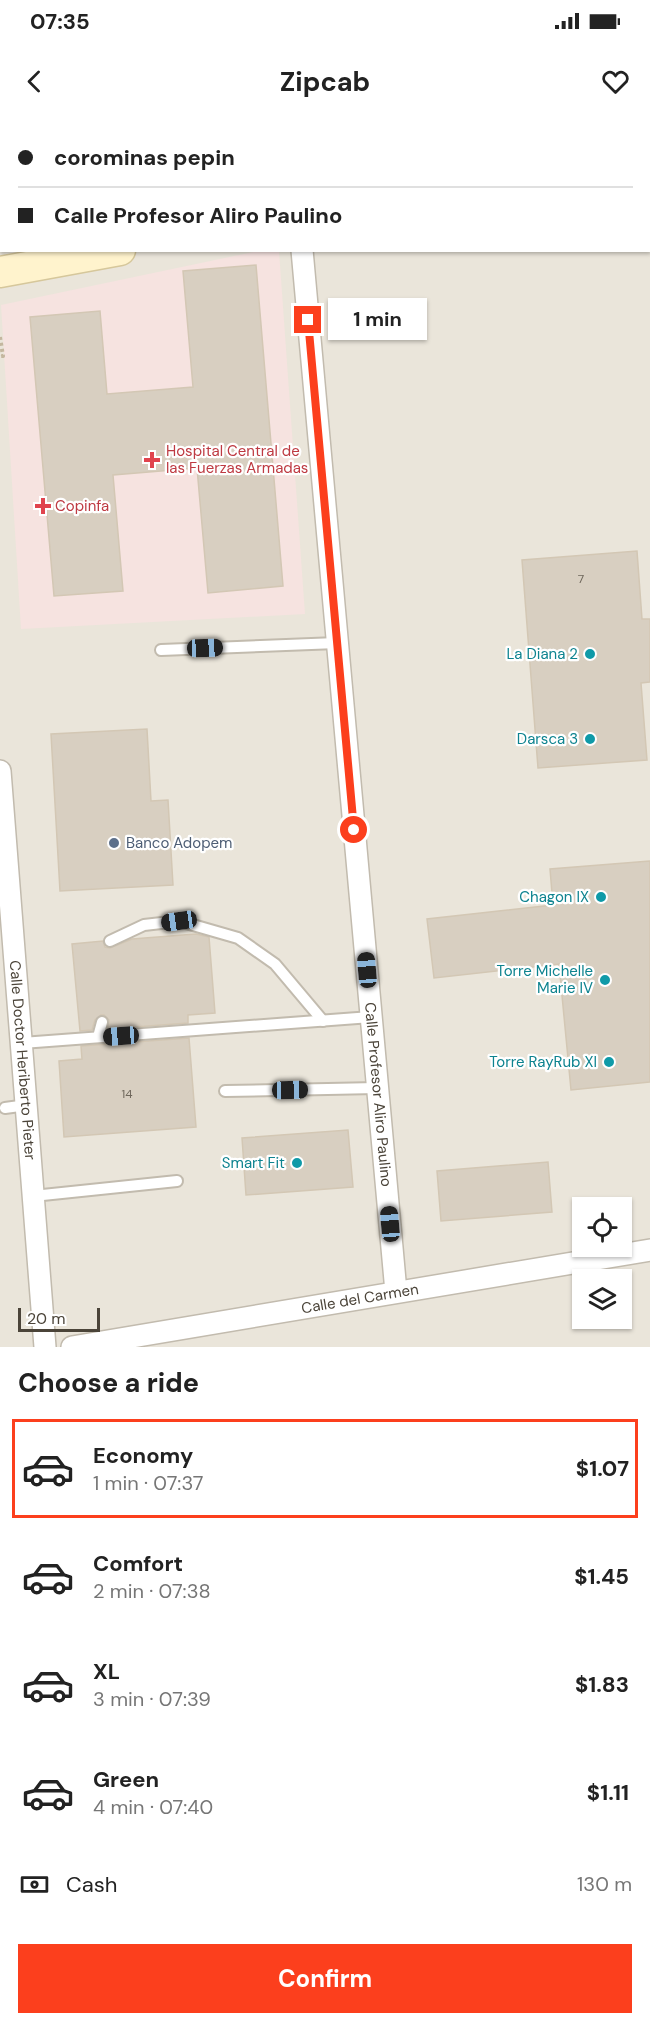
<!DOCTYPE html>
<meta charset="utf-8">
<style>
body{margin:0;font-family:"DM Sans",sans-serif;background:#f6f6f6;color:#222;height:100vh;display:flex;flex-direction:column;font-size:22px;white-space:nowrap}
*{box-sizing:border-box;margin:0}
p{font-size:20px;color:#767676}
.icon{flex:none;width:33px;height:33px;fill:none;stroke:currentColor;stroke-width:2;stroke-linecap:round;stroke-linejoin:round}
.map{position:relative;height:1227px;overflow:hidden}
.sheet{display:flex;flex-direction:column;background:#fff;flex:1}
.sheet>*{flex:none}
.guide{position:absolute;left:0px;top:0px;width:651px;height:132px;box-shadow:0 2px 4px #0004;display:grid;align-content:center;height:132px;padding:0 18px;background:#fff}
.tools{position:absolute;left:572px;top:1077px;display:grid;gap:12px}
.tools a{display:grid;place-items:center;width:60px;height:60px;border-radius:0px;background:#fff;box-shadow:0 2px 4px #0004;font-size:30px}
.scale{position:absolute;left:18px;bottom:15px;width:82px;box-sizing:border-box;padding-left:6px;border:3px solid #4b4439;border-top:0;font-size:16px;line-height:21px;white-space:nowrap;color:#4b4439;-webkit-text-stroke:4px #fff;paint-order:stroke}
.end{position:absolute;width:27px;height:27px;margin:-14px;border:8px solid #fc3f1d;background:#fff;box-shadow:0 0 0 3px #fff}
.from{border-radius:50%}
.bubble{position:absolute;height:42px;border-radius:0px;background:#fff;box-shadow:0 2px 4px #0004;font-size:20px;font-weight:700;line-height:42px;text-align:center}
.car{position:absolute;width:18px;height:36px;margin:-18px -9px;border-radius:8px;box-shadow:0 0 4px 2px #0007;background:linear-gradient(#222 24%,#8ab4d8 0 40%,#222 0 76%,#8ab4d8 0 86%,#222 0)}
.guide b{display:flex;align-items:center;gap:21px;height:57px;font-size:22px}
.guide b+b{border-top:2px solid #e0e0e0}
.guide i{width:15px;height:15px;background:#222}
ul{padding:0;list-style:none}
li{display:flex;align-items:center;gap:18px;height:99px;margin:0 12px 9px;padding:0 6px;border:3px solid transparent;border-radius:0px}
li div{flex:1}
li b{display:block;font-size:22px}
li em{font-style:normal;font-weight:700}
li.on{border-color:#fc3f1d}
li>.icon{width:54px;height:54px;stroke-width:1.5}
h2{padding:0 18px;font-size:27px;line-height:72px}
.pay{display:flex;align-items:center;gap:15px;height:66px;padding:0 18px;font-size:22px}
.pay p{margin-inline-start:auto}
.action{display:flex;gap:12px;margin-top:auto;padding:12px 18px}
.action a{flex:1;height:69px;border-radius:0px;background:#fc3f1d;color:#fff;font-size:24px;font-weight:700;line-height:69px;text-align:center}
.status{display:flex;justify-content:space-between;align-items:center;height:42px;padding:0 30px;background:#fff;direction:ltr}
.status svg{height:16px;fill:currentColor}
header{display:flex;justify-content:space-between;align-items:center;height:78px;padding:0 18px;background:#fff;font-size:27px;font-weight:700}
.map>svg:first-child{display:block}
.residential{fill:#eae5da;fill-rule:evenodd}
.medical{fill:#f6e3e0}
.green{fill:#d2eab5}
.building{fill:#d8cfc1;stroke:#d3c7b4;stroke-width:1.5}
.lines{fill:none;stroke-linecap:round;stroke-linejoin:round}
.service-casing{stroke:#c2bbae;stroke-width:14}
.minor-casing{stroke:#c2bbae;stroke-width:24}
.secondary-casing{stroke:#d6c79b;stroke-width:33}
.path{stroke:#c4b79f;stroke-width:4;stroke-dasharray:3 3;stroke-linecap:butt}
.service{stroke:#fff;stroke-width:10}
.minor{stroke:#fff;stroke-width:21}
.secondary{stroke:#fff3cd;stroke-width:30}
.route{stroke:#fc3f1d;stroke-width:8}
.health-dot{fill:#e0444e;stroke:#fff;stroke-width:2}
.culture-dot{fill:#0f9aa8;stroke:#fff;stroke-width:2}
.service-dot{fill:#5c6f8a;stroke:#fff;stroke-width:2}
.labels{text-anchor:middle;stroke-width:4.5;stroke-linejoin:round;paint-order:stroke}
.number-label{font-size:12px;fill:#6e675b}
.health-label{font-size:15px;fill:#be3a42;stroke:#fff;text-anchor:start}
.culture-label{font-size:15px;fill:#0d838f;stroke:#fff;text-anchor:end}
.service-label{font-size:15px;fill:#4e5e75;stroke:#fff;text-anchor:start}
.street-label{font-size:15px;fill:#4b4439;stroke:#fff}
</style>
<div class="status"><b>07:35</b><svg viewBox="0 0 49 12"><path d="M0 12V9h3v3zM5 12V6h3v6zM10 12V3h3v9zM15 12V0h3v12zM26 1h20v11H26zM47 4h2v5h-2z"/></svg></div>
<header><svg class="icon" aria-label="back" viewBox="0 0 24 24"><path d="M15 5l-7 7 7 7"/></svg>Zipcab<svg class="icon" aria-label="heart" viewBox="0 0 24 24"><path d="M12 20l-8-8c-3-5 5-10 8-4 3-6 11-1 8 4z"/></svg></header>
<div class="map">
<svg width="650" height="1227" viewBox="0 0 650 1227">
<rect width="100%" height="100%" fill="#f6f3ec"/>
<!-- residential -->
<path class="residential" d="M0 0H650V1227H0ZM2 2H650V130H2ZM582 1088H621V1126H582ZM582 1160H621V1198H582Z"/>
<!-- medical -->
<polygon class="medical" points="258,131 279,131 305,494 21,509 1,185"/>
<!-- green -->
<polygon class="green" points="0,0 389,0 2,2 0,88"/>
<!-- building -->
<g class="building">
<polygon points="256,145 283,466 208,473 197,348 113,355 123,471 54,476 30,197 100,191 107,274 193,267 183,151"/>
<polygon points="637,431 642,499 650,499 650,562 641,563 647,640 538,648 522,440"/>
<polygon points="147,609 151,681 168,680 173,765 60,771 51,614"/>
<polygon points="650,741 650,962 571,970 559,844 434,858 427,799 553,785 550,749"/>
<polygon points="196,814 209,817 215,893 188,895 188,903 108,909 109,900 104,895 101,895 95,900 92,910 80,911 72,824 103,821 105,827 110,828 132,819"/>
<polygon points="189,918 196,1007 64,1017 59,941 82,939 81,926"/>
<polygon points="348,1010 353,1067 246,1075 242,1018"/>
<polygon points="548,1042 552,1092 441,1101 437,1051"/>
</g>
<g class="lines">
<defs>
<g id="service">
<polyline points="170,2 180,0"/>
<polyline points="286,2 286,0"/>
<polyline points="0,27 2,27"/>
<polyline points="161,530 337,523"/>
<polyline points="110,821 144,805 179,801 238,818 275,844 323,901"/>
<polyline points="98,917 102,902"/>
<polyline points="22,923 371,897"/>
<polyline points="225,971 377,968"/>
<polyline points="5,988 27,985"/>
<polyline points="33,1076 177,1061"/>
</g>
<g id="minor">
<polyline points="650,90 650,96"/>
<path id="s1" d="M302 130 396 1172"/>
<path id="s2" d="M0 651 45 1227"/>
<path id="s3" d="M72 1227 650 1130"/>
</g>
<polyline id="secondary" points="0,152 120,130"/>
</defs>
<!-- service casing -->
<use href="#service" class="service-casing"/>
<!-- minor casing -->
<use href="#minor" class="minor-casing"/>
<!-- secondary casing -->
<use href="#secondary" class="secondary-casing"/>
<!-- path -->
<g class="path">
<polyline points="0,108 2,108"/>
<polyline points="0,217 3,236 0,236"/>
</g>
<!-- service -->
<use href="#service" class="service"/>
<!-- minor -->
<use href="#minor" class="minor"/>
<!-- secondary -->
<use href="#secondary" class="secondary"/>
</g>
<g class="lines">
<!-- route -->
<polyline class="route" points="308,200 354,710"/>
</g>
<!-- markers -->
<g class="health-dot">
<path d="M149 331h6v6h6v6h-6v6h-6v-6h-6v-6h6z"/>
<path d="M40 377h6v6h6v6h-6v6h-6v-6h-6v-6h6z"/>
</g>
<g class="culture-dot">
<circle cx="590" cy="534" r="6"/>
<circle cx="590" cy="619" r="6"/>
<circle cx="601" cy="777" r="6"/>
<circle cx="605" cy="860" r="6"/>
<circle cx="609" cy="942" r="6"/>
<circle cx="297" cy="1043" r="6"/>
</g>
<circle class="service-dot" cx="114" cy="723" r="6"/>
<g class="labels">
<!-- number labels -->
<g class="number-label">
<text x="581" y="463">7</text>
<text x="127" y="978">14</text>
</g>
<!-- health labels -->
<g class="health-label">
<text x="166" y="336">Hospital Central de<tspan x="166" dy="17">las Fuerzas Armadas</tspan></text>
<text x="55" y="391">Copinfa</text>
</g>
<!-- culture labels -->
<g class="culture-label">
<text x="578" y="539">La Diana 2</text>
<text x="578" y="624">Darsca 3</text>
<text x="589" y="782">Chagon IX</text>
<text x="593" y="856">Torre Michelle<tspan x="593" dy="17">Marie IV</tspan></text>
<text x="597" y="947">Torre RayRub XI</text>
<text x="285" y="1048">Smart Fit</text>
</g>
<!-- service labels -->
<g class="service-label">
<text x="126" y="728">Banco Adopem</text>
</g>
<!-- street labels -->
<g class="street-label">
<text dy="5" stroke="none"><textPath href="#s2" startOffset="290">Calle Doctor Heriberto Pieter</textPath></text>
<text dy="5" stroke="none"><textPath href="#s1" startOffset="848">Calle Profesor Aliro Paulino</textPath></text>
<text dy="5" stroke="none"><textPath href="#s3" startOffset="292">Calle del Carmen</textPath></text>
</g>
</g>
</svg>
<div class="tools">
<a><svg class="icon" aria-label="locate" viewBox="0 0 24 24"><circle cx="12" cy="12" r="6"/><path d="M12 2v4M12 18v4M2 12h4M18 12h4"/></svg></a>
<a><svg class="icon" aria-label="layers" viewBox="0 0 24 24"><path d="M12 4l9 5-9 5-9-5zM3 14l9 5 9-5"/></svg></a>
</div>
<div class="scale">20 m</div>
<i class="end from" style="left:354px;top:710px"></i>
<i class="end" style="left:308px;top:200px"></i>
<div class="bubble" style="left:328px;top:178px;width:99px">1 min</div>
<i class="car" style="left:205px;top:528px;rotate:88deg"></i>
<i class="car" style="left:179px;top:801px;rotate:262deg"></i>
<i class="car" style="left:367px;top:850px;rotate:355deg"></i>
<i class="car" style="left:121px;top:916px;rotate:266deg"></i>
<i class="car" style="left:290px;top:970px;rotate:89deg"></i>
<i class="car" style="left:390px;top:1104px;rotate:355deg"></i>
<div class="guide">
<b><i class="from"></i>corominas pepin</b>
<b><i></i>Calle Profesor Aliro Paulino</b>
</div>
</div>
<section class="sheet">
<h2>Choose a ride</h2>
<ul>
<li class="on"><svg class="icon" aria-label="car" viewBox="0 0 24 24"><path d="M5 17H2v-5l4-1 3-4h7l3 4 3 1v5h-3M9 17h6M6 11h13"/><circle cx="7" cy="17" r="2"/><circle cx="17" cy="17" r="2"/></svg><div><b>Economy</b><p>1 min · 07:37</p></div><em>$1.07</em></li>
<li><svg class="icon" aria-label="car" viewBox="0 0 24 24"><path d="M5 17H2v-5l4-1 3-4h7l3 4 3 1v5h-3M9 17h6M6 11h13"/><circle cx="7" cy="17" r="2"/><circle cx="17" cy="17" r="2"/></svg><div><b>Comfort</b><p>2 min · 07:38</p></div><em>$1.45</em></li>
<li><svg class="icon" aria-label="car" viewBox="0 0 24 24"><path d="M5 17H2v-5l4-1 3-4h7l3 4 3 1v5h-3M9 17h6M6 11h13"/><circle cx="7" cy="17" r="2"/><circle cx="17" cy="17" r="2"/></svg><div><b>XL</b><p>3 min · 07:39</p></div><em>$1.83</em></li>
<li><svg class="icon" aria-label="car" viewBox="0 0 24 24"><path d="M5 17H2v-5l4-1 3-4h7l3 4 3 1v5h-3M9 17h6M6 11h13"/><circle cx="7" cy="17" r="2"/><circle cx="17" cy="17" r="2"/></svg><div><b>Green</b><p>4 min · 07:40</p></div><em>$1.11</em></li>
</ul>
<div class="pay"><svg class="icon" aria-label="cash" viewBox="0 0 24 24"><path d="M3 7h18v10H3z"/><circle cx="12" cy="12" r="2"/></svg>Cash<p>130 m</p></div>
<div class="action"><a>Confirm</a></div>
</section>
